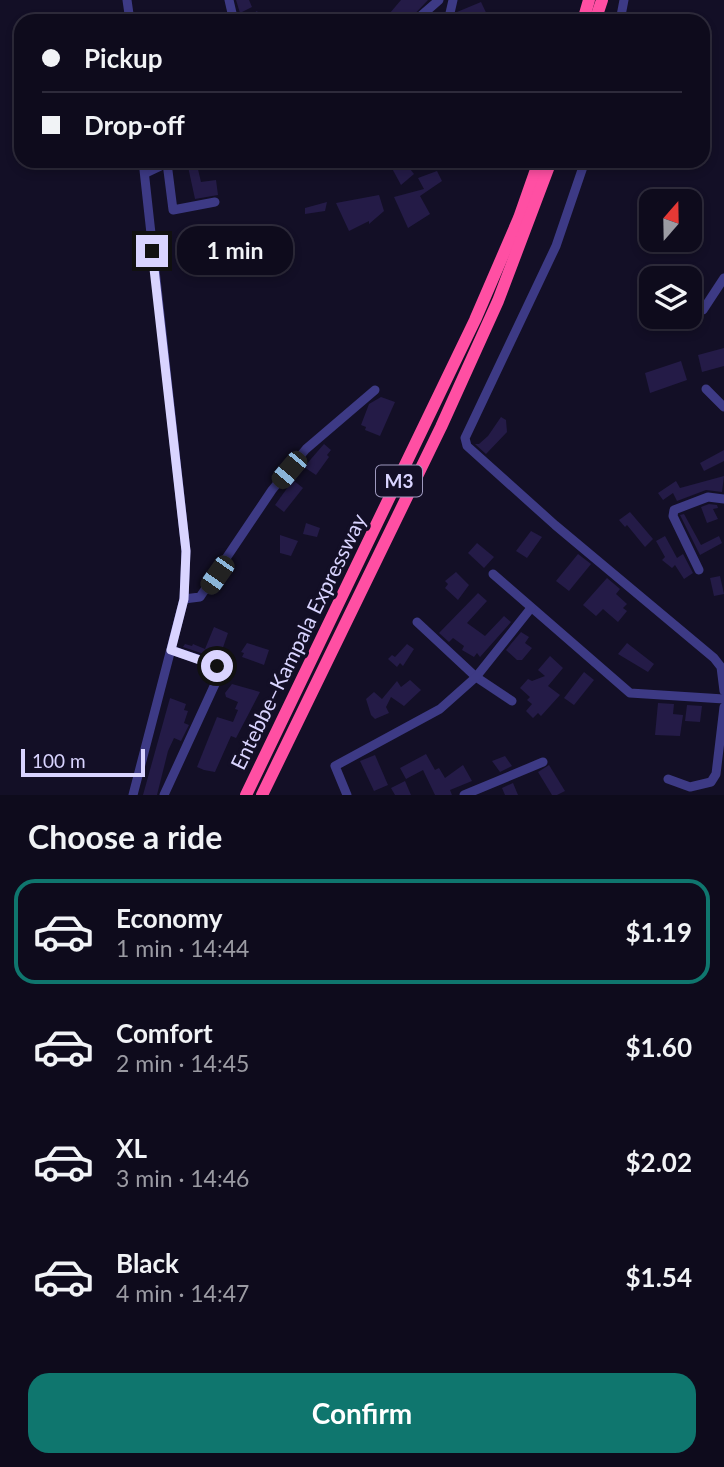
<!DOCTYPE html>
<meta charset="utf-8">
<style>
body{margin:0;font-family:Lato,sans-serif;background:#1c1929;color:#f1f3f6;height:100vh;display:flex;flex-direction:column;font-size:26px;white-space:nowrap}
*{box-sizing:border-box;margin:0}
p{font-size:23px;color:#9b9ba3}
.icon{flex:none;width:38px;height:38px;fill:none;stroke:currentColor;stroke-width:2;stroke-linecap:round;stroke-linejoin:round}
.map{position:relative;height:795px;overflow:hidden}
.panel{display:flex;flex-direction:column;background:#0e0b1c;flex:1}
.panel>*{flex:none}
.guide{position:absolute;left:14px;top:14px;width:696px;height:154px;border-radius:21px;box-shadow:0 4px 10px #0003,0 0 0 2px #2e2b3b;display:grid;align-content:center;height:154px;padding:0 28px;background:#0e0b1c}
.needle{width:46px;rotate:20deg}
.tools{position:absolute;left:639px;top:189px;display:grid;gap:14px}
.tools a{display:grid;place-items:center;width:63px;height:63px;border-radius:14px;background:#0e0b1c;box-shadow:0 4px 10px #0003,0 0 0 2px #2e2b3b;font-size:35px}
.scale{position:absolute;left:21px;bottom:18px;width:124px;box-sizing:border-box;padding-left:7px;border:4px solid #d9d4ff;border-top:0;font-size:19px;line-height:24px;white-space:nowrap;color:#d9d4ff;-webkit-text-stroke:5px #130f26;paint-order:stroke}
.end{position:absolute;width:32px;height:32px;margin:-16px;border:9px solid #d9d4ff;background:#111;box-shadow:0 0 0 4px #111}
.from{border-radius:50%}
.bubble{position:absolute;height:49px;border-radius:21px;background:#0e0b1c;box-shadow:0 4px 10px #0003,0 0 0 2px #2e2b3b;font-size:23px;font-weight:700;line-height:49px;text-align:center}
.car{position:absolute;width:21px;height:42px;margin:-21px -10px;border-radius:9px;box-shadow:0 0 5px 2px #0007;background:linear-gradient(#222 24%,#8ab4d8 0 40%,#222 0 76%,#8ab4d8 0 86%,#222 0)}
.guide b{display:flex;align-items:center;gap:24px;height:66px;font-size:26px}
.guide b+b{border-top:2px solid #2e2b3b}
.guide i{width:18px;height:18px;background:#f1f3f6}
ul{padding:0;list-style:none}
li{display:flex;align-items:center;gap:21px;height:105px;margin:0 14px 10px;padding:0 14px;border:4px solid transparent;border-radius:21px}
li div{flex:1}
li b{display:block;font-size:26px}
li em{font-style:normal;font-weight:700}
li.selected{border-color:#0f766e}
li>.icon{width:63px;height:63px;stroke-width:1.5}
h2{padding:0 28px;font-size:32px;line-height:84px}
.cta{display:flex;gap:14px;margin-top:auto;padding:14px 28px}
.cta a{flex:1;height:80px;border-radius:21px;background:#0f766e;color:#fff;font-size:28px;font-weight:700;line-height:80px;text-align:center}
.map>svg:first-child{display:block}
.building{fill:#241b47}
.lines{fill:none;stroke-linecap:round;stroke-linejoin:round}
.minor{stroke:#3d3a85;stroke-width:9}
.highway{stroke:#ff4fa3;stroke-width:12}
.route{stroke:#d9d4ff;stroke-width:9}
.labels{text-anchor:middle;stroke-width:7;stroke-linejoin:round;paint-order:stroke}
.shield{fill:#130f26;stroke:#9e99be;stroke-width:2}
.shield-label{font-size:19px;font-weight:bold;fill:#d9d4ff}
.street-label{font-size:21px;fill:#d9d4ff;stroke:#130f26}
</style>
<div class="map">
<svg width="724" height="795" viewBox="0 0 724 795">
<rect width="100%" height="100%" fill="#130f26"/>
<!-- building -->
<g class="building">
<polygon points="236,0 249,0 252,7 240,13"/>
<polygon points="401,0 428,0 408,21 401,21 390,13"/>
<polygon points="481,2 490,21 463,21 457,12"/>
<polygon points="257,11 264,21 247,21 250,15"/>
<polygon points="196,161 201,182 216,180 218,195 195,199 187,162"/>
<polygon points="388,161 404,161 414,174 401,185"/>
<polygon points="437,171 442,181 420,196 430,214 408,228 394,197 424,189 418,178"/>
<polygon points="379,195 384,211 369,224 369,221 349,231 336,203"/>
<polygon points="327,202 325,211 305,214 305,208"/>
<polygon points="724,348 724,366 702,372 698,355"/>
<polygon points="681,361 687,380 650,393 645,373"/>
<polygon points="381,397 395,402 380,436 365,430 366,427 361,425 369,404"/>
<polygon points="501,417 506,420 507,432 486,454 475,444 479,444 488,436"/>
<polygon points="324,444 331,450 327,455 329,457 316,475 304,467"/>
<polygon points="724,450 724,461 704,471 700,463"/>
<polygon points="724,476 722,492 706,490 677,501 673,493 663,500 658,493 676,481 680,488"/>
<polygon points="293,480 303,488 284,512 275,505"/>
<polygon points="709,504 717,505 718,508 713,509 718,519 707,523 701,507"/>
<polygon points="630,512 653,539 645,547 627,525 625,527 619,520"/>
<polygon points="684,514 701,545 719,536 722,543 700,555 680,515"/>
<polygon points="306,523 320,528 317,537 303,534"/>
<polygon points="531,531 542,537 527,558 516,551"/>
<polygon points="280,535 298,541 291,556 280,553"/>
<polygon points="665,536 677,558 683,554 693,573 684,579 675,565 672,568 662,560 665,557 656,541"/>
<polygon points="477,543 494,557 484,568 468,553"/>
<polygon points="578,554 591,564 569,591 556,581"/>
<polygon points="456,572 469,585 458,600 445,588 448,584 445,581"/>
<polygon points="720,576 724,594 714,596 710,578"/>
<polygon points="607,578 620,589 616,594 627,604 623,608 627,611 618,622 603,609 596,616 583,605"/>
<polygon points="478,593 487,601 467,623 485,636 504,616 511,622 480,657 477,653 474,657 462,650 464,646 453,638 449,642 439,633"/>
<polygon points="214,627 228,633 219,659 183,647 185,644 192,646 193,644 205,649"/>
<polygon points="521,632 529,637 525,643 532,648 522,660 517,660 506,650"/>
<polygon points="247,643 269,650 264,665 242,657 244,653 241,652"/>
<polygon points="627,643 654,664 648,672 618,654"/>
<polygon points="407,644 414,649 403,666 400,663 397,667 388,659 392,655 395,657"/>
<polygon points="550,656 563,668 548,686 560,695 541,716 538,713 533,718 526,711 532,704 527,700 530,697 520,688 528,679 532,681 545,676 538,670"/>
<polygon points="584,672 594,680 574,705 564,698"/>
<polygon points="410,680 421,690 404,706 391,697 386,707 389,713 375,719 371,715 366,699 374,692 382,699 397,681 401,687"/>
<polygon points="232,684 260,692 236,738 231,736 215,772 204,770 197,767 217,717 233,722 238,710 235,709 238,702 226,697 225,693"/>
<polygon points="170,698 186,704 184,710 188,711 184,723 189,725 181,741 174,738 168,751 157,795 143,795"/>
<polygon points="658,703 674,704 673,714 683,715 680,736 655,735"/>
<polygon points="687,705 702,706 700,722 685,721"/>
<polygon points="426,754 435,770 439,768 445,778 463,765 472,781 450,790 452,795 435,795 423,770 406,779 400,768"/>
<polygon points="375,755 388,785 374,791 360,761"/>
<polygon points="505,756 512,766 500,772 492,761"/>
<polygon points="549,765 565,791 557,795 552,795 538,772"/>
<polygon points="405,781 411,795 395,795 391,788"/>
<polygon points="513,783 518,795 505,795 502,788"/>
</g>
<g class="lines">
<!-- minor -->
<g class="minor">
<polyline points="127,0 130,21"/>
<polyline points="229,0 232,13"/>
<polyline points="415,21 439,0"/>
<polyline points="453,21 450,13 453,0"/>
<polyline points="620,21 624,0"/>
<polyline points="585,161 556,246 465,438 467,446 555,525 714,658 721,667 724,691"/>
<polyline points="167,163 173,210 215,202"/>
<polyline points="146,173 169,162"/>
<polyline points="690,310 703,310 724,278"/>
<polyline points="706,389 724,407"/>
<polyline points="699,570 673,516 674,510 708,497 724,499"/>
<polyline points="493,574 630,693 724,699"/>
<polyline points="184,599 200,597 272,490 306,449 375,390"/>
<polyline points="417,622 476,677 512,701"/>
<polyline points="668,779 690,787 711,782 716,774 724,707"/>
<polyline points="133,795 184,599 186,551 143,161"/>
<polyline points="164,795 221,671 216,665 171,650"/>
<polyline points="347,795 335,766 440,709 476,677 531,608"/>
<polyline points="464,795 543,762"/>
</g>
<!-- highway -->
<g class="highway">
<polyline points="583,21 589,0"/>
<polyline points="595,21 602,0"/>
<polyline points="246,795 475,320 519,218 539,161"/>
<polyline points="262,795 441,427 498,301 551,161"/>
</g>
</g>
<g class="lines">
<!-- route -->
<polyline class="route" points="152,251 186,551 184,599 171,650 217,666"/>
</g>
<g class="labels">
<!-- shield labels -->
<rect class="shield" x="376" y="465.5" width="46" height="31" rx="5"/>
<g class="shield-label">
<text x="399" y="488">M3</text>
</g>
<!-- street labels -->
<g class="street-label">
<text transform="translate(299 642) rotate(-64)" y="7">Entebbe–Kampala Expressway</text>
</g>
</g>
</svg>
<div class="tools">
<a><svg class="needle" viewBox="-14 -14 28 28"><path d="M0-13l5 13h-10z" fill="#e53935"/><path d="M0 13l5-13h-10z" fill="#9b9ba3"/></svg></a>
<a><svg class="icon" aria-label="layers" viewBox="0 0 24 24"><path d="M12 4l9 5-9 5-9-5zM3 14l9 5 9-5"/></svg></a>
</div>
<div class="scale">100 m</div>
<i class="end from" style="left:217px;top:666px"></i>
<i class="end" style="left:152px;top:251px"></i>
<div class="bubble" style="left:177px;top:226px;width:116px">1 min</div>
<i class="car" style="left:289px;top:470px;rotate:220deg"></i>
<i class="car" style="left:217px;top:575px;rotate:215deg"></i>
<div class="guide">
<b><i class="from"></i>Pickup</b>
<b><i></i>Drop-off</b>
</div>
</div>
<section class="panel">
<h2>Choose a ride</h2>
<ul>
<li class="selected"><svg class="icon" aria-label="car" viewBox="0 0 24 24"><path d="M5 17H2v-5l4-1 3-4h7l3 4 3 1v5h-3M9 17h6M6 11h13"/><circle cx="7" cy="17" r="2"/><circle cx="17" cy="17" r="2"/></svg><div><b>Economy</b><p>1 min · 14:44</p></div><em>$1.19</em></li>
<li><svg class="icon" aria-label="car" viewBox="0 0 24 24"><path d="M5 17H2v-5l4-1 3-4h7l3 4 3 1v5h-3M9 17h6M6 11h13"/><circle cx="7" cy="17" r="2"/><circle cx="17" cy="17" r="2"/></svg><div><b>Comfort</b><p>2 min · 14:45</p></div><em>$1.60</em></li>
<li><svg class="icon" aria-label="car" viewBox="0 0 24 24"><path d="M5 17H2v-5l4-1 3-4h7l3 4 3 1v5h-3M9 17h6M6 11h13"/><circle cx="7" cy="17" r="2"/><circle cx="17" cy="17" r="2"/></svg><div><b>XL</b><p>3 min · 14:46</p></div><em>$2.02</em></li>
<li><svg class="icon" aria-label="car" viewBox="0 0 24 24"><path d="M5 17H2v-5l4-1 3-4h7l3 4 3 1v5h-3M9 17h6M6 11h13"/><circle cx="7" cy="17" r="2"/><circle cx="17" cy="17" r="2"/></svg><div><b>Black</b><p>4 min · 14:47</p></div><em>$1.54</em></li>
</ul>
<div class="cta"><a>Confirm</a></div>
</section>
